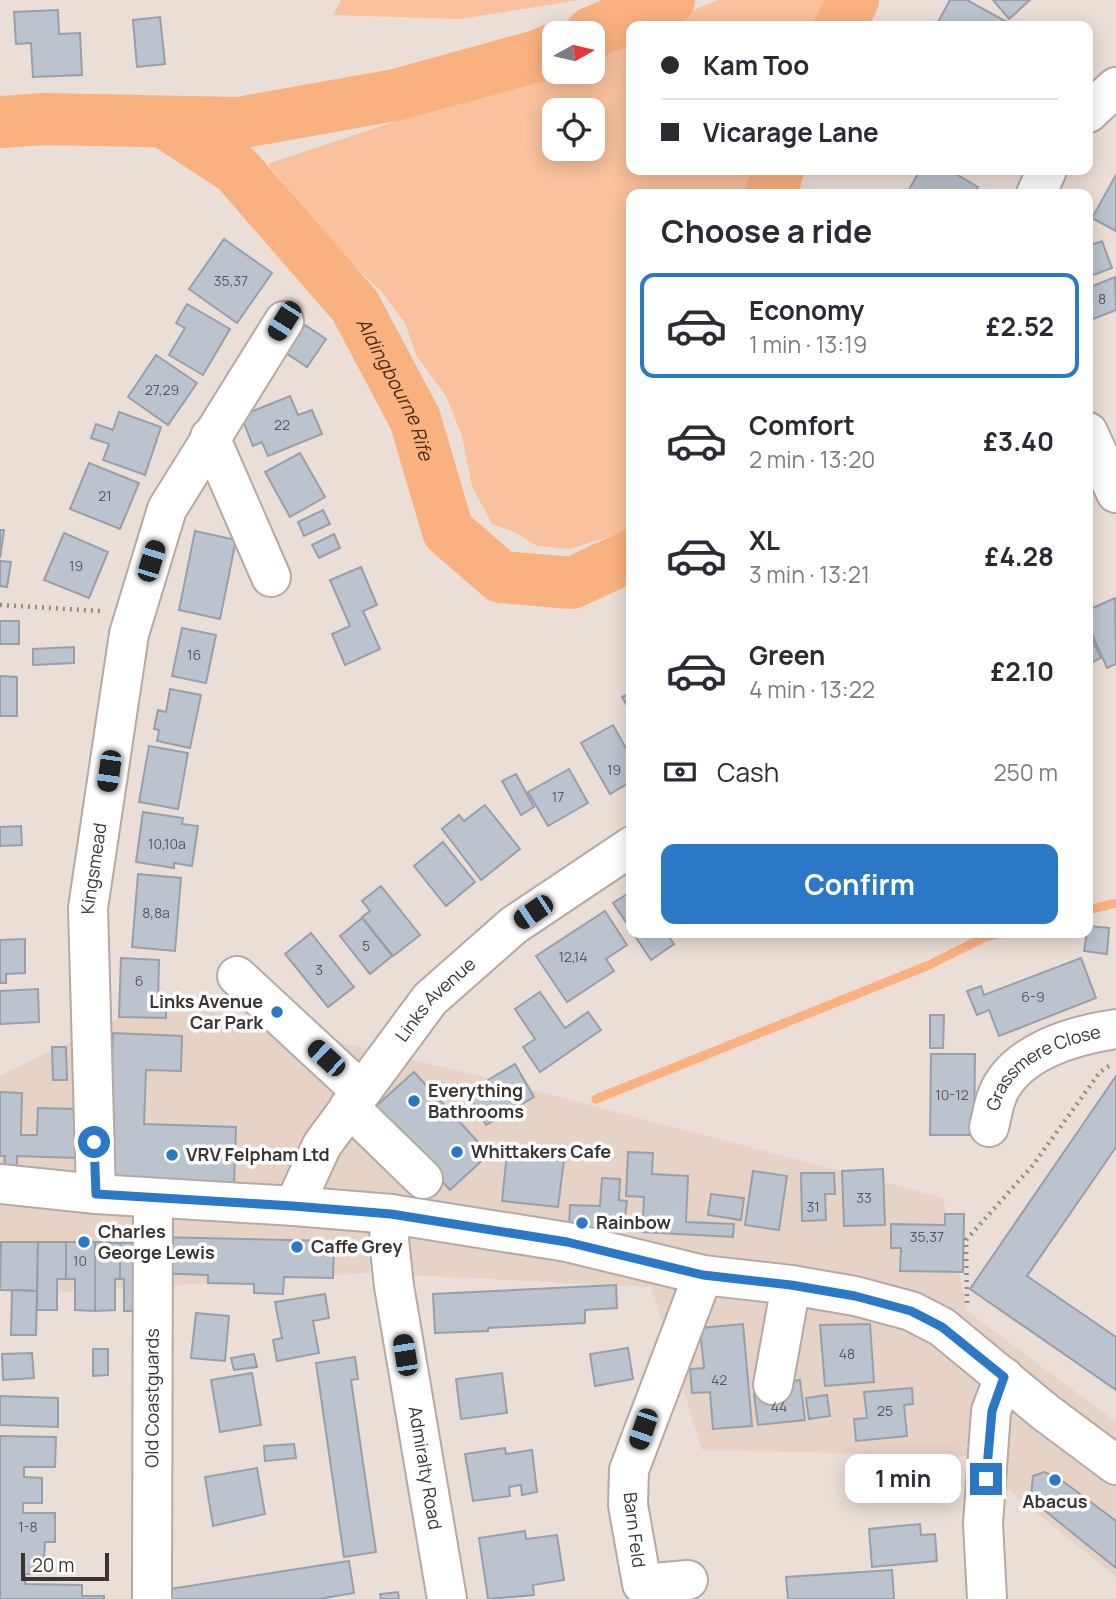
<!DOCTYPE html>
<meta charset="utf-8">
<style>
body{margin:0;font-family:Manrope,sans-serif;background:#f7f7f7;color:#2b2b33;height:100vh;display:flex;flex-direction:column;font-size:26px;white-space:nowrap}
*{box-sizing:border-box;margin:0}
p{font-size:23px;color:#7c7c81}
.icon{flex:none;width:38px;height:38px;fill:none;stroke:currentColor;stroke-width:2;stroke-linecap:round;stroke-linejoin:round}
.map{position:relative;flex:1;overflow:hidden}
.details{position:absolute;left:626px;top:189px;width:467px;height:749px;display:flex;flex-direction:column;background:#fff;border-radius:14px;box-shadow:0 4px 18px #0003}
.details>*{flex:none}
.banner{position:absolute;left:626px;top:21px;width:467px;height:154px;border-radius:14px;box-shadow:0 4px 18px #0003;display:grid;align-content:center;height:154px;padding:0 35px;background:#fff}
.needle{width:46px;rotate:82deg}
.fabs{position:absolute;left:542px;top:21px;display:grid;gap:14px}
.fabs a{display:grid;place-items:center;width:63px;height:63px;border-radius:14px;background:#fff;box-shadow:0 4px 18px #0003;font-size:35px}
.scale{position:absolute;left:21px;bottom:18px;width:88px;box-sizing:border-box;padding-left:7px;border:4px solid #3a3532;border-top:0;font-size:19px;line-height:24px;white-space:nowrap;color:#3a3532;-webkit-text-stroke:5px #fff;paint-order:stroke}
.end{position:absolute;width:32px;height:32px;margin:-16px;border:9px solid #2b78c7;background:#fff;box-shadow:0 0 0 4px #fff}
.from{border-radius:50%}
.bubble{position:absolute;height:49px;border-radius:14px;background:#fff;box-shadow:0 4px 18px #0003;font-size:23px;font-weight:700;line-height:49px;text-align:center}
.car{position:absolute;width:21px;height:42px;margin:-21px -10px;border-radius:9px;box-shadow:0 0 5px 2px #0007;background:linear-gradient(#222 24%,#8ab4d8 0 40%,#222 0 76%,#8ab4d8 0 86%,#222 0)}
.banner b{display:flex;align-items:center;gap:24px;height:66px;font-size:26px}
.banner b+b{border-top:2px solid #e1e1e2}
.banner i{width:18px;height:18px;background:#2b2b33}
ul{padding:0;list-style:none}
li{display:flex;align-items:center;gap:21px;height:105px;margin:0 14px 10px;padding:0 21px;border:4px solid transparent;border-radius:14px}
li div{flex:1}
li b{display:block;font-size:26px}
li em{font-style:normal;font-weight:700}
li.on{border-color:#2b78c7}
li>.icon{width:63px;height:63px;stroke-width:1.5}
h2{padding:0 35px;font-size:32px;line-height:84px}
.pay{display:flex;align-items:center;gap:18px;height:77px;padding:0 35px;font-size:26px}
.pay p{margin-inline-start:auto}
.button{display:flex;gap:14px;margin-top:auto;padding:14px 35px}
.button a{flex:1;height:80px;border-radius:14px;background:#2b78c7;color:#fff;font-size:28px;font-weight:700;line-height:80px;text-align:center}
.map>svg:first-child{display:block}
.built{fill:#e6d3c6}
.green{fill:#f9c19d;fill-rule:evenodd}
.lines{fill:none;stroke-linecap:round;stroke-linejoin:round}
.stream{stroke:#fab180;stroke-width:9}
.river{stroke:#fab180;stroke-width:52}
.building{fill:#bac3ce;stroke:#979faa;stroke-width:2}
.minor-casing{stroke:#b6a9a2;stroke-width:42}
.path{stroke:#938a84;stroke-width:4.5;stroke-dasharray:2 5;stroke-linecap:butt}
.minor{stroke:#fff;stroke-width:38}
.route{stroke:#2b78c7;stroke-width:9}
.poi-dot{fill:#2b78c7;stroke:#fff;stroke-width:2.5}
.labels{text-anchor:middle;stroke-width:7;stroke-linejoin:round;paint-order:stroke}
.number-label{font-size:14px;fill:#5a5859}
.street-label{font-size:18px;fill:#3a3532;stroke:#fff}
.poi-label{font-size:18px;font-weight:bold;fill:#3a3532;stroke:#fff;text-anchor:start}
.water-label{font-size:19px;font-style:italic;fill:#462814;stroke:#fff}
</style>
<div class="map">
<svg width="1116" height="1599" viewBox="0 0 1116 1599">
<rect width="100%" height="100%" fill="#ebded6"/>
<!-- built -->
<polygon class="built" points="161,999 468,1073 943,1198 967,1311 1116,1422 1116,1577 967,1456 702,1450 651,1287 369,1273 50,1293 0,1268 0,1075"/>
<!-- green -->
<g class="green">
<polygon points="341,0 579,0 460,19 333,15"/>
<polygon points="719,0 830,0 818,26 654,26"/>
<path d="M632 36V170H753L749 194H632V529L570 549 537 546 515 532 492 524 472 486 462 436 446 396 416 355 405 323 383 293 331 244 268 164 555 68V72H593V53ZM555 110H593V149H555Z"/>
</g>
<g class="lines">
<!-- stream -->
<g class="stream">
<polyline points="1088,910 1116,903"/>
<polyline points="596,1099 929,965 985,937 1003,933"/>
</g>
<!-- river -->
<g class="river">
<polyline points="840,26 853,0"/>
<polyline points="591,33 669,0"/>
<polyline points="0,122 44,119 238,123 395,95 537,56 555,49"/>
<path id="s1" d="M164 122 236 169 355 306 415 419 448 531 501 577 572 583 632 555"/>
<polyline points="771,194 778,170"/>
</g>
</g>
<!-- building -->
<g class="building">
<polygon points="950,0 967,0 1009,23 1007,26 946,26 938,22"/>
<polygon points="993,0 1030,0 1009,19"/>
<polygon points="58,10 59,34 80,33 82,75 33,77 31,43 16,44 14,12"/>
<polygon points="160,17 165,64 137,67 133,20"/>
<polygon points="920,170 949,170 978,187 974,194 909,194 907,193"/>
<polygon points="1116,175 1116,231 1092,218"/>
<polygon points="224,239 272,273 237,323 189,289"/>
<polygon points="1102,241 1112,268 1088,277 1088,246"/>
<polygon points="1115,277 1116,310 1088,321 1088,288"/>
<polygon points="187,304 230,329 203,375 169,355 185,328 176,323"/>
<polygon points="305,325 326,339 307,367 286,353"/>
<polygon points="156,355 197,383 168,425 128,397"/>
<polygon points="290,396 298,415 312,410 322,434 268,456 262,442 253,446 241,416"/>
<polygon points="119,412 161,427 145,475 103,460 109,444 91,438 96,424 113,430"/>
<polygon points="300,453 325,497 290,517 265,472"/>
<polygon points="89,463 139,483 120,529 70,509"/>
<polygon points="323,510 330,524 304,536 298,522"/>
<polygon points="0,530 4,530 0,558"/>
<polygon points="195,531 236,540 220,619 179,610"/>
<polygon points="64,533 108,552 89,598 44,580"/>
<polygon points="334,534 340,548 319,558 312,545"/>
<polygon points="0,561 11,562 7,587 0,586"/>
<polygon points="361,567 377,605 363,611 380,649 345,665 332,634 350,626 330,580"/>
<polygon points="1115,598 1116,664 1107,668 1088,625 1088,610"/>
<rect x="0" y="621" width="19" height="23"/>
<polygon points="182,628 216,635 206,683 172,676"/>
<polygon points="1088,631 1101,658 1088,664"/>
<polygon points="74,647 74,663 33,665 33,649"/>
<polygon points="0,676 17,677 17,716 0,716"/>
<polygon points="170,689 201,695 190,748 157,741 159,730 154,729 158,710 166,712"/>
<polygon points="632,692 632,714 622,697"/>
<polygon points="613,725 632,759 632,781 610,794 581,743"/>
<polygon points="149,746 188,753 178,809 139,802"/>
<polygon points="569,769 588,803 548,826 528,792"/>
<polygon points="516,774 534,807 521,815 502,781"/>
<polygon points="485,805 520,849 481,880 442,829 459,815 464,821"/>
<polygon points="143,812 183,818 182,824 198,826 192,866 174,863 174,868 136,862"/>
<polygon points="21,826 22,845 0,846 0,827"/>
<polygon points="443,842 475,882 446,906 414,866"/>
<polygon points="138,874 181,878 175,951 132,947"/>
<polygon points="381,886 420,935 393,956 362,917 370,911 362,901"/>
<polygon points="632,891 632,931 613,903"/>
<polygon points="605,911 627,945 606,959 614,971 567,1002 536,956"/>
<polygon points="362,918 392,956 370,974 340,936"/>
<polygon points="1088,926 1109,928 1107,954 1084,951"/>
<polygon points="311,933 354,987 328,1007 285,954"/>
<polygon points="633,933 666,933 674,944 651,960"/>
<polygon points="25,939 25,973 6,974 6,983 0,983 0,940"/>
<polygon points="121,958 159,960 158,1003 166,1003 166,1018 119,1017"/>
<polygon points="1081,958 1096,998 999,1036 989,1010 977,1015 967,991 981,986 984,995"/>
<polygon points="38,989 39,1022 0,1024 0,991"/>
<polygon points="540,992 565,1028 588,1012 601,1030 540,1072 523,1047 535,1039 515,1009"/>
<polygon points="930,1015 944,1015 943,1048 930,1048"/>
<polygon points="113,1033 182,1036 181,1071 146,1070 144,1124 236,1127 234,1184 107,1178"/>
<polygon points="52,1047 66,1047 67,1080 53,1080"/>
<polygon points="931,1054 975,1054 974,1135 930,1135"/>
<polygon points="515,1064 534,1097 486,1125 471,1099 492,1087 488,1080"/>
<polygon points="414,1072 489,1154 450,1190 375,1107"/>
<polygon points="1116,1076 1116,1147 1027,1276 1116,1337 1116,1390 970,1289"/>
<polygon points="0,1092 22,1093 21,1135 37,1135 38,1108 78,1109 76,1158 17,1156 17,1169 4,1169 5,1156 0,1156"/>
<polygon points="628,1152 653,1153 652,1174 688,1176 686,1222 734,1224 733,1237 569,1228 570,1205 600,1206 602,1178 620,1179 619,1200 627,1201 625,1217 643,1218 644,1197 626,1196"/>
<polygon points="507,1153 564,1160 558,1207 502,1201"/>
<polygon points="883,1169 885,1225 844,1226 842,1171"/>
<polygon points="753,1171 787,1176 779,1230 745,1225"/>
<polygon points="801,1173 834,1173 835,1194 825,1194 826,1220 802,1221"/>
<polygon points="711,1194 744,1198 741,1220 708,1215"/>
<polygon points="945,1214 964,1214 963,1272 900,1271 901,1248 891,1248 891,1224 945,1225"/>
<polygon points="155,1237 334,1241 333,1278 284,1277 283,1294 254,1293 254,1284 208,1283 208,1275 154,1273"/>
<polygon points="1,1242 38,1242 37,1291 0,1290"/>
<polygon points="38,1242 66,1242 66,1279 57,1279 57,1310 37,1310"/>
<polygon points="66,1242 95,1242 95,1311 75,1310 75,1279 66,1279"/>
<polygon points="95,1242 120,1243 120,1279 115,1279 115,1310 95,1311"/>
<polygon points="141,1242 141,1311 124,1311 124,1279 120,1279 120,1243"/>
<polygon points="616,1285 617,1308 585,1310 585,1323 488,1328 488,1331 435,1333 433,1294"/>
<polygon points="12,1290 37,1291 36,1335 11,1335"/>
<polygon points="325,1294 329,1318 313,1321 319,1353 277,1361 273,1340 282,1338 275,1302"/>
<polygon points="196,1313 229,1316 225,1361 191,1358"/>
<polygon points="743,1324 752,1426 713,1429 710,1392 692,1393 690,1369 704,1368 700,1328"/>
<polygon points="870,1324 874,1382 825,1386 820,1325"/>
<polygon points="628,1348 633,1379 595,1386 590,1354"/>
<polygon points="93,1349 108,1349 108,1375 93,1376"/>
<polygon points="32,1353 34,1378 3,1380 2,1354"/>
<polygon points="254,1354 257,1367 234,1370 231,1358"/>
<polygon points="355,1357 358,1379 351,1380 376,1552 344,1557 316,1363"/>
<polygon points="252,1373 261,1425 220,1432 211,1380"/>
<polygon points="502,1373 507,1413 461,1419 456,1379"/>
<polygon points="800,1380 805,1420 758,1425 754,1394 780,1391 778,1383"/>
<polygon points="912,1388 913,1404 904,1405 907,1436 856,1441 854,1419 867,1418 864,1392"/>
<polygon points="827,1395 830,1416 809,1419 806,1398"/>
<polygon points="0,1396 58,1398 58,1427 0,1425"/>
<polygon points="0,1436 56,1437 55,1467 24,1467 24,1477 42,1478 42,1503 23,1503 23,1513 55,1513 55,1542 45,1542 43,1574 25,1574 25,1584 82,1585 82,1596 104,1596 104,1599 0,1599"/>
<polygon points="294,1444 296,1458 265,1461 264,1446"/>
<polygon points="505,1448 506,1454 532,1450 537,1492 522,1495 521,1485 509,1487 510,1496 473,1501 465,1454"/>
<polygon points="257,1468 265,1514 213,1526 205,1477"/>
<polygon points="1044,1472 1060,1479 1116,1521 1116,1568 1044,1510 1030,1506 1033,1476"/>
<polygon points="920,1524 921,1535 935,1534 937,1561 872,1567 869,1529"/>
<polygon points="525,1531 526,1539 557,1535 564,1580 533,1585 534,1595 488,1599 479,1538"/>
<polygon points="349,1561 354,1593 319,1599 159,1599 157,1591"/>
<polygon points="892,1570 894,1599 788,1599 786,1577"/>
<polygon points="398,1592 399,1599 381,1599 380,1594"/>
</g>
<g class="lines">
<defs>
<g id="minor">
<polyline points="1088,113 1116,87"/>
<polyline points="1036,194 1047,170"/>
<polyline points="1088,432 1116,493"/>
<polyline points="210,437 271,577"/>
<polyline points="237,976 361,1091"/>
<polyline points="349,1107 423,1179"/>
<path id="s2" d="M989 1127C992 1117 993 1106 997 1096 1014 1052 1074 1035 1116 1029"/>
<polyline points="0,1184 96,1194 294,1206 391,1214 567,1242 703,1275 791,1285 855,1296 911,1311 942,1327 1045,1412 1116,1465"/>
<path id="s3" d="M96 1194 88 908 129 634 167 509 284 321"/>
<path id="s4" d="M294 1206 322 1145 430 999 514 925 632 846"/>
<path id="s5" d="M391 1214 389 1240 394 1286 447 1599"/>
<polyline points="773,1385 791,1285"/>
<polyline points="688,1580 642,1584 628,1505 629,1470 703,1275"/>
<path id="s6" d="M152 1599 153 1198"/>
<polyline points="987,1599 983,1524 991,1411 1004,1377"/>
</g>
</defs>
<!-- minor casing -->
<use href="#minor" class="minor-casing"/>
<!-- path -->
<g class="path">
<polyline points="0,605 100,611"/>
<polyline points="967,1303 966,1240 1033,1165 1100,1072 1112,1064"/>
</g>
<!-- minor -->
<use href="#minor" class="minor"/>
</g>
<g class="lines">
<!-- route -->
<polyline class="route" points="94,1142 96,1194 293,1206 391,1214 567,1242 703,1275 791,1285 855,1296 911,1311 942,1327 1004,1377 992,1411 986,1479"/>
</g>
<!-- markers -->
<g class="poi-dot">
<circle cx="277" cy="1012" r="7"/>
<circle cx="414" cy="1101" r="7"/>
<circle cx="457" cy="1152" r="7"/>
<circle cx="172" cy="1155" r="7"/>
<circle cx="582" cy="1223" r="7"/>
<circle cx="84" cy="1242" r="7"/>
<circle cx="297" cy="1247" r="7"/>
<circle cx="1055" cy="1480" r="7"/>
</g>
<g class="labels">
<!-- number labels -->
<g class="number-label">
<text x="231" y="286">35,37</text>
<text x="1102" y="304">8</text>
<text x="162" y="395">27,29</text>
<text x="282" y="430">22</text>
<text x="105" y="501">21</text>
<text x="76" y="571">19</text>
<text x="194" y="660">16</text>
<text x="614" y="775">19</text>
<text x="558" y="802">17</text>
<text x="167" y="849">10,10a</text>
<text x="156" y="918">8,8a</text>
<text x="366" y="951">5</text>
<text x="573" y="962">12,14</text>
<text x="319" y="975">3</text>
<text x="139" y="986">6</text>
<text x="1033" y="1002">6-9</text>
<text x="952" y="1100">10-12</text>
<text x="864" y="1203">33</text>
<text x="813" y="1212">31</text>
<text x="927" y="1242">35,37</text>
<text x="80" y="1266">10</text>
<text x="847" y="1359">48</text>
<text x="719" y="1385">42</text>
<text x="779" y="1412">44</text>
<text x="885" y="1416">25</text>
<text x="28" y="1532">1-8</text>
</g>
<!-- street labels -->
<g class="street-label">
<text dy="6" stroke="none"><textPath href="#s3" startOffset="326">Kingsmead</textPath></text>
<text dy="6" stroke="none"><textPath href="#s4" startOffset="252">Links Avenue</textPath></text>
<text dy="6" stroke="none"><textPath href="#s2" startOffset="88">Grassmere Close</textPath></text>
<text dy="6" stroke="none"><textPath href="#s6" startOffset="201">Old Coastguards</textPath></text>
<text dy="6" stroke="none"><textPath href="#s5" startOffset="257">Admiralty Road</textPath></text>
<text transform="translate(634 1530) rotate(83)" y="6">Barn Feld</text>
</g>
<!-- poi labels -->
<g class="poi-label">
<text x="263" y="1008" text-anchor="end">Links Avenue<tspan x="263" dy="21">Car Park</tspan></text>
<text x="428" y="1097">Everything<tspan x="428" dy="21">Bathrooms</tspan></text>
<text x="471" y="1158">Whittakers Cafe</text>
<text x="186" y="1161">VRV Felpham Ltd</text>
<text x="596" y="1229">Rainbow</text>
<text x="98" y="1238">Charles<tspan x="98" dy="21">George Lewis</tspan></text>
<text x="311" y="1253">Caffe Grey</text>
<text x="1055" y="1508" text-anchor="middle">Abacus</text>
</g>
<!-- water labels -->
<g class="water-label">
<text dy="7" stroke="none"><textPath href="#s1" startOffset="360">Aldingbourne Rife</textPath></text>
</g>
</g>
</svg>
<div class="fabs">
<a><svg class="needle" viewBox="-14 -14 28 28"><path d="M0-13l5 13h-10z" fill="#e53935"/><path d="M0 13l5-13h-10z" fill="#7c7c81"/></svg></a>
<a><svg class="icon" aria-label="locate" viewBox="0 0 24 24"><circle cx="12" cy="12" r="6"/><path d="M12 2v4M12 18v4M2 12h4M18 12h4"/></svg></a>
</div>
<div class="scale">20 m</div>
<i class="end from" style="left:94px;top:1142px"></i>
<i class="end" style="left:986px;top:1479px"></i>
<div class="bubble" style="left:845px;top:1454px;width:116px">1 min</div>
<i class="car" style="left:284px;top:321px;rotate:212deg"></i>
<i class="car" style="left:151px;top:561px;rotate:17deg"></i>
<i class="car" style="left:109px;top:771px;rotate:188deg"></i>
<i class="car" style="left:533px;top:912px;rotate:236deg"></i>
<i class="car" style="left:326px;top:1058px;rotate:313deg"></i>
<i class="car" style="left:405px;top:1355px;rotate:351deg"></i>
<i class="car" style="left:643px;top:1429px;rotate:199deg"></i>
<div class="banner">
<b><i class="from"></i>Kam Too</b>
<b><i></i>Vicarage Lane</b>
</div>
<section class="details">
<h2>Choose a ride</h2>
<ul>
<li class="on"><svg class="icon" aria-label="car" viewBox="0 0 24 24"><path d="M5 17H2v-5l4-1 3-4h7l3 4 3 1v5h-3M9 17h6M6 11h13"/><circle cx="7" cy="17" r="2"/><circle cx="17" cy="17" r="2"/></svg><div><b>Economy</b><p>1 min · 13:19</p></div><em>£2.52</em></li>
<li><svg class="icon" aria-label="car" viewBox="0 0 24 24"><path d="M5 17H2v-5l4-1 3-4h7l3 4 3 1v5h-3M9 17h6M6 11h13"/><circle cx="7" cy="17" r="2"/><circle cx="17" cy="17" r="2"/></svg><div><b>Comfort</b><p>2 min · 13:20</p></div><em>£3.40</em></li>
<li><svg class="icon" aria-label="car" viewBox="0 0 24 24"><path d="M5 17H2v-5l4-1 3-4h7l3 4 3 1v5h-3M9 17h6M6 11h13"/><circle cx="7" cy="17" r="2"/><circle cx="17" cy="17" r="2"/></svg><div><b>XL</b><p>3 min · 13:21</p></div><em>£4.28</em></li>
<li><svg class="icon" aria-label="car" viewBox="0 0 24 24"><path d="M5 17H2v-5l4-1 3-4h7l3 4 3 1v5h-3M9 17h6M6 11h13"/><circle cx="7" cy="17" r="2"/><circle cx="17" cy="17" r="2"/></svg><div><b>Green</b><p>4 min · 13:22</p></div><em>£2.10</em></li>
</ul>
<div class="pay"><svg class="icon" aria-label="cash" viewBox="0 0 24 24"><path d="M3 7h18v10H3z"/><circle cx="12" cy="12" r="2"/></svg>Cash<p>250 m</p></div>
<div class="button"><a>Confirm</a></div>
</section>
</div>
